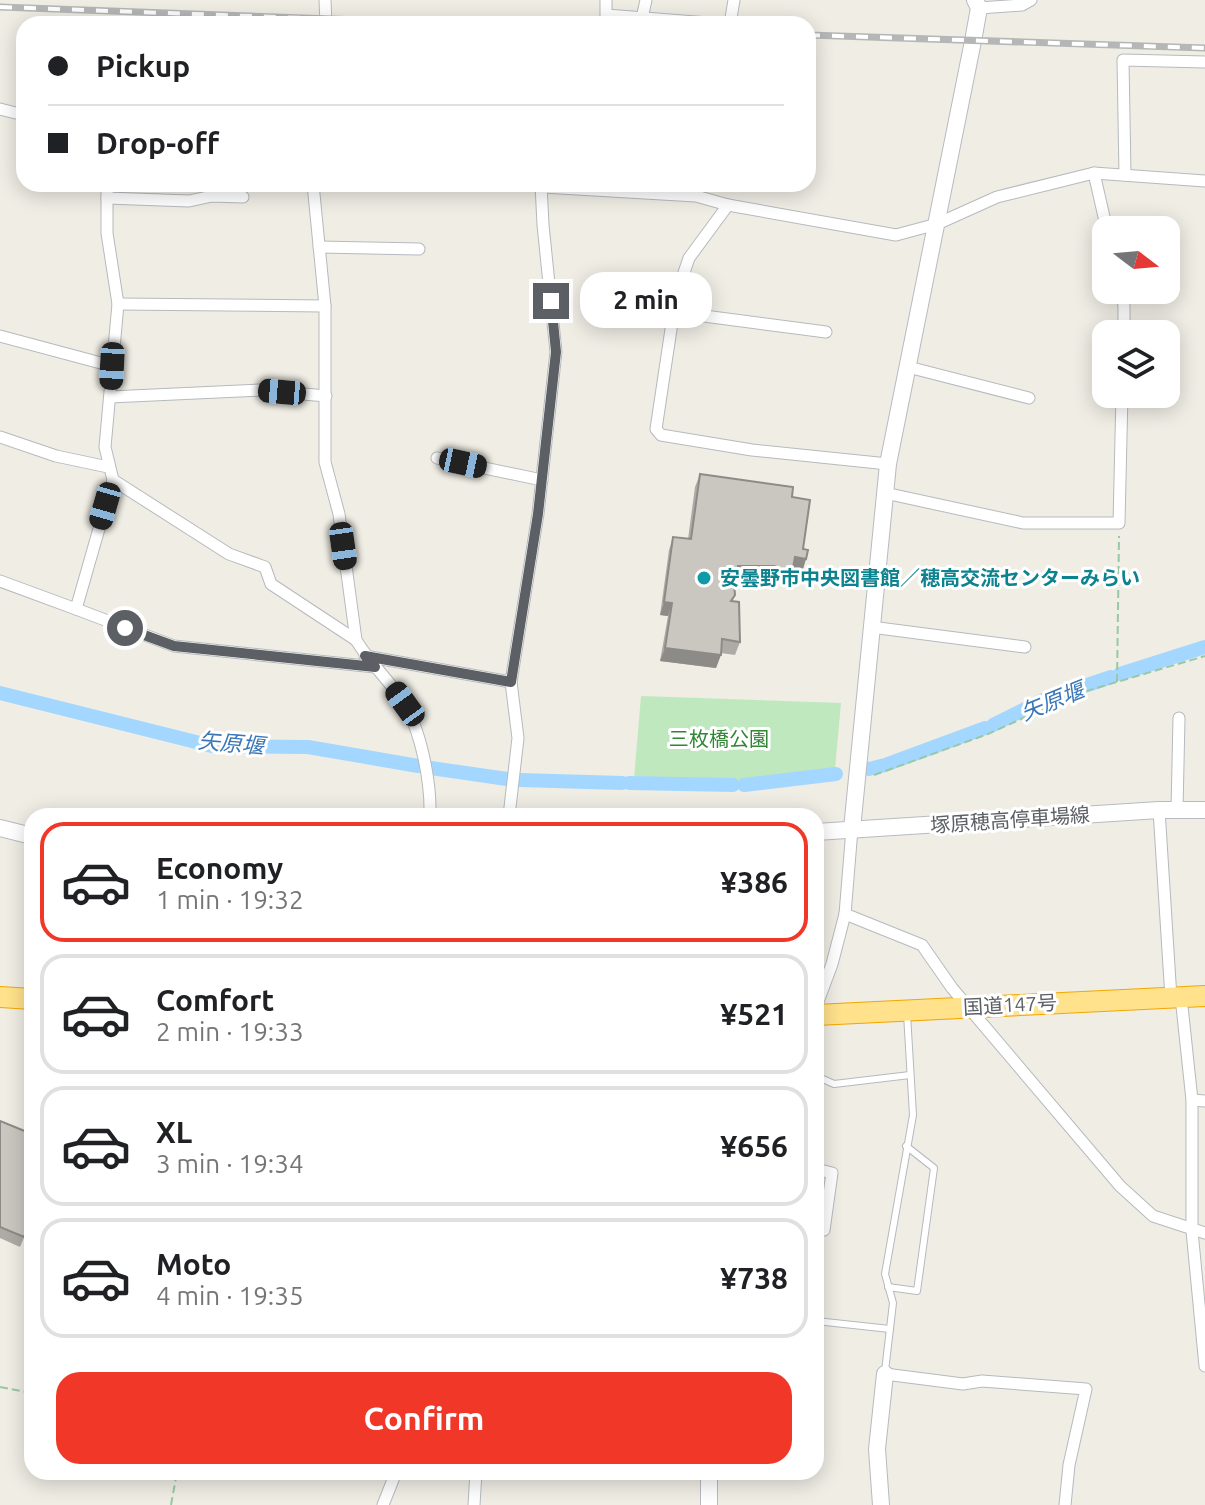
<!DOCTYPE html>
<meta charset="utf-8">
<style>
body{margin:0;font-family:Ubuntu,"Noto Sans JP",sans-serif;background:#f2f2f2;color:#202124;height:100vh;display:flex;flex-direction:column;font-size:30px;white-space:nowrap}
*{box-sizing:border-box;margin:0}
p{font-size:26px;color:#757577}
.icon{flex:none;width:44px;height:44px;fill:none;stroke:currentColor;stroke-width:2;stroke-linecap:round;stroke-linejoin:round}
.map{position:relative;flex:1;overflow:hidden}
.sheet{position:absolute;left:24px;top:808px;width:800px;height:672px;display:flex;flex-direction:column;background:#fff;border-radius:24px;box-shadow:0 4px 20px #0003}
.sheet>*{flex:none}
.top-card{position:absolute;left:16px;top:16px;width:800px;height:176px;border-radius:24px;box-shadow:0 4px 20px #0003;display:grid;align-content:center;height:176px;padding:0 32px;background:#fff}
.needle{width:52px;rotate:106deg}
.tools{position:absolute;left:1092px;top:216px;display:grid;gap:16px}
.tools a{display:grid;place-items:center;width:88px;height:88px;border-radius:16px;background:#fff;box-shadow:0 4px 20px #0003;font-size:40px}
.end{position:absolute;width:36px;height:36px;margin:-18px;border:10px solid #5c6065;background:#fff;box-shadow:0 0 0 4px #fff}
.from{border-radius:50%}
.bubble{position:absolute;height:56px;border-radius:24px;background:#fff;box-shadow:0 4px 20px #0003;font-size:26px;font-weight:700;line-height:56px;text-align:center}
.car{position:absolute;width:24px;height:48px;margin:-24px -12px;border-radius:10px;box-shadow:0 0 6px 2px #0007;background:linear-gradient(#222 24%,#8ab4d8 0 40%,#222 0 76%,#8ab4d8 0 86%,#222 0)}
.top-card b{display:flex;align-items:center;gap:28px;height:76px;font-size:30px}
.top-card b+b{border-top:2px solid #e0e0e0}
.top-card i{width:20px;height:20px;background:#202124}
ul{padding:14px 0 0;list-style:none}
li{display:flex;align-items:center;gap:24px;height:120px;margin:0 16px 12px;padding:0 16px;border:4px solid #e0e0e0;border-radius:24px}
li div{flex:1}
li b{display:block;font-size:30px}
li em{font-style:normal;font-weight:700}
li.active{border-color:#f13828}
li>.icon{width:72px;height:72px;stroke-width:1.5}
.cta{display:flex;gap:16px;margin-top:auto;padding:16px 32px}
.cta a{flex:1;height:92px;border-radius:24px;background:#f13828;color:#fff;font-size:32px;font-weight:700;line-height:92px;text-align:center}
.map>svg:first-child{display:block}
.green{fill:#bfe8bf}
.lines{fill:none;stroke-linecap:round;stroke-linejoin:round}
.canal{stroke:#a4d7ff;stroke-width:14}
.lane-casing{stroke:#b6babe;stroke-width:8}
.street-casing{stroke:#b6babe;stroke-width:13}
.secondary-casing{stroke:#b7bbc1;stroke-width:18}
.highway-casing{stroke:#f3a700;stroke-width:22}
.path{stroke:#97c9a6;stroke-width:2;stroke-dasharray:8 4;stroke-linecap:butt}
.lane{stroke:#fff;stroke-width:6}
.street{stroke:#fff;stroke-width:11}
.secondary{stroke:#fff;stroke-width:16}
.highway{stroke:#ffe28b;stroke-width:20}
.rail-casing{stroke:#b5b6b6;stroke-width:7}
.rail{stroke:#fff;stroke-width:4;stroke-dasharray:12;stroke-linecap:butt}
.wall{fill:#aeaba6}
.shaded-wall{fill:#8d8b87}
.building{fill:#cac7c1;stroke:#8d8b87;stroke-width:2}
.route{stroke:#5c6065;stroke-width:10}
.culture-dot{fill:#0f9aa8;stroke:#fff;stroke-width:3}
.labels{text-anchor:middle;stroke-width:6;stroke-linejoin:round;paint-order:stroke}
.culture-label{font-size:20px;font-weight:bold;fill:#0d838f;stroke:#fff;text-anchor:start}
.park-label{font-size:20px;fill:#318735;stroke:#fff}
.street-label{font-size:20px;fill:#5c6065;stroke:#fff}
.water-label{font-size:22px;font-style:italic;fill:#3b77b7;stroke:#fff}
</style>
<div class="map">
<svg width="1205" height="1505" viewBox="0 0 1205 1505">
<rect width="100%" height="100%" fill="#efede4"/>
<!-- green -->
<polygon class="green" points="641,696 841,703 835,769 752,781 634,779"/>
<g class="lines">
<!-- canal -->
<g class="canal">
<polyline points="1120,674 1205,647"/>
<polyline points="0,693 212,746 308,747 418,766"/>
<polyline points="993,725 1043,700 1111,677"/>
<polyline points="431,768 507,779"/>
<polyline points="869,769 885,765 985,728"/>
<polyline points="520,780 622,783"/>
<polyline points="629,783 733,785"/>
<polyline points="744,785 836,774"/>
</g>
<defs>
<g id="lane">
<polyline points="816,1076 834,1084 910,1075"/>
<polyline points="888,1287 917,1291 934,1168 906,1146"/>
<polyline points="816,1321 890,1329"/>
<polyline points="885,1371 893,1303 885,1274 913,1115 907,1014"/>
</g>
<g id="street">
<polyline points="325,0 326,24"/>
<polyline points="606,0 606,15 721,24"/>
<polyline points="979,8 1022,5 1031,0"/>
<polyline points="642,18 646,0"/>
<polyline points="730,24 734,0"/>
<polyline points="0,109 24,115"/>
<polyline points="1094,173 1107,230"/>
<polyline points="1125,175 1123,60 1205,62"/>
<polyline points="107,184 107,233 118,304 105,447 113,480 76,609 174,646 375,667"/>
<path d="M313 184 325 306V462L339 514 356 640C369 662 388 679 402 700 421 729 431 782 430 816"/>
<polyline points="543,187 696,196 728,205 896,235 937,224 997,197 1094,173 1205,181"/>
<polyline points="107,198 189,201 212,196 243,197"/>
<polyline points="728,205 689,258 676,296 656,429 661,435 752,450 888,464"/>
<polyline points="319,247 419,249"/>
<polyline points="1121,290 1124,306 1124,334"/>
<polyline points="118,304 325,306"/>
<polyline points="674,312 826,332"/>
<polyline points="0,336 112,366"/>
<polyline points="908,367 1029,398"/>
<polyline points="110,397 259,390 326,396"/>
<polyline points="0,437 56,456 108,467"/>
<polyline points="437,458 542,480"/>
<polyline points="113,480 229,554 265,567 271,584 356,640"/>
<polyline points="885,493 1023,523 1119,523 1122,394"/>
<polyline points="0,581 76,609"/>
<polyline points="871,627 1025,647"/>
<polyline points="365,656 511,682"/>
<polyline points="1159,810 1171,998"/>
<polyline points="1177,810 1179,718"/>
<polyline points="509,816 518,738 511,682 538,514 556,352 543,225 541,184"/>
<polyline points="845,914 922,945 952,988 1120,1186 1153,1216 1205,1233"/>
<polyline points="1181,997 1192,1100 1192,1231 1205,1366"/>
<polyline points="816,1007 832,964 845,914 852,829"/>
<polyline points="1192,1100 1205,1101"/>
<polyline points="816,1169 832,1173 824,1230"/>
<polyline points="885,1374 963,1384 982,1381 1086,1389 1069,1465 1065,1505"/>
<polyline points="383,1505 396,1472"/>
<polyline points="474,1505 476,1472"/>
</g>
<g id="secondary">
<polyline points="0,828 32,836"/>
<polyline points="852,829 888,464 973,41 979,8 975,0"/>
<polyline points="816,832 1159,810 1205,810"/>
<polyline points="709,1472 709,1505"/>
<polyline points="881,1505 877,1449 885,1374"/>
</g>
<g id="highway">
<polyline points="0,997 32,999"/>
<polyline points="816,1015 1205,996"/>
</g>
</defs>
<!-- lane casing -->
<use href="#lane" class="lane-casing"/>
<!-- street casing -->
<use href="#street" class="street-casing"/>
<!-- secondary casing -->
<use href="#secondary" class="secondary-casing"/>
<!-- highway casing -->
<use href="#highway" class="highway-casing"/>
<!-- path -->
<g class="path">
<polyline points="1117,682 1119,536"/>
<polyline points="874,775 988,734 1076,694 1205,656"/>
<polyline points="0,1387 32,1393"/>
<polyline points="171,1505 177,1472"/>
</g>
<!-- lane -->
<use href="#lane" class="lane"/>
<!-- street -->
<use href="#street" class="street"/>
<!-- secondary -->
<use href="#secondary" class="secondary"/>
<!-- highway -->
<use href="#highway" class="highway"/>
<defs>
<g id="rail">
<polyline points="0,7 471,24"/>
<polyline points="808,35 1205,48"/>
</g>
</defs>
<!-- rail casing -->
<use href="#rail" class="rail-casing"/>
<!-- rail -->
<use href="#rail" class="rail"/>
</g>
<!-- wall -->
<g class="wall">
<polygon points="700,474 792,497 803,549 806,559 802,572 793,570 787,586 770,579 737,579 734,587 735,595 732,601 740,642 735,655 721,653 716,668 660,661 668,616 660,615 669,550 673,537 688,539 695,487"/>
<polygon points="0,1121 32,1219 20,1247 0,1238"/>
</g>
<!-- shaded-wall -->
<g class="shaded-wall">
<polygon points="795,557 806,559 802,572 790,570"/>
<polygon points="738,566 774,566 770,579 737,579 734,588 734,582"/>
<polygon points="664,602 672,603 668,616 660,615"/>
<polygon points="665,648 721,655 716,668 660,661"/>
</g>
<!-- building -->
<g class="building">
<polygon points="700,474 793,487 792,497 810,500 803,549 808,550 806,559 795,557 792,573 774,566 738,566 739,575 734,582 735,595 731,601 739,602 740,642 722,639 721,655 665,648 672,603 664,602 673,537 691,539"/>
<polygon points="0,1121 32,1134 32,1217 24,1237 0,1227"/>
</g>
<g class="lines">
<!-- route -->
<polyline class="route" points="125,628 174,646 375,667 365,656 511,682 538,514 556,352 551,301"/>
</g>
<!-- markers -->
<circle class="culture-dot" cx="704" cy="578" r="8"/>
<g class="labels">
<!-- culture labels -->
<g class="culture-label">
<text x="720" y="585">安曇野市中央図書館／穂高交流センターみらい</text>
</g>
<!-- park labels -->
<g class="park-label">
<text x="719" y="746">三枚橋公園</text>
</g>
<!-- street labels -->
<g class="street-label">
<text transform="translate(1010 820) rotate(-4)" y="7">塚原穂高停車場線</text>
<text transform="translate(1010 1005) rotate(-3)" y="7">国道147号</text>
</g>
<!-- water labels -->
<g class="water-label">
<text transform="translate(1052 701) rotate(-22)" y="8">矢原堰</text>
<text transform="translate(231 743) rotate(5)" y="8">矢原堰</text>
</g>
</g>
</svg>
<div class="tools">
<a><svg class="needle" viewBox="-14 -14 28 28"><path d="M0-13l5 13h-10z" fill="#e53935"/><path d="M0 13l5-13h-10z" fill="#757577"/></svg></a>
<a><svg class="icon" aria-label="layers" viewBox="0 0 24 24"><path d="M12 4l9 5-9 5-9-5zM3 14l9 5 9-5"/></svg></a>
</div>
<i class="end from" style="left:125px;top:628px"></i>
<i class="end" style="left:551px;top:301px"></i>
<div class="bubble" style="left:580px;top:272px;width:132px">2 min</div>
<i class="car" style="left:112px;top:366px;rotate:183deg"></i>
<i class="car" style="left:282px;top:392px;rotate:275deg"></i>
<i class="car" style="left:463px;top:463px;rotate:102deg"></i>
<i class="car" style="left:105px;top:506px;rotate:196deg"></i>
<i class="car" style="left:343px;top:546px;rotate:172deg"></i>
<i class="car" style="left:405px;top:704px;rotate:324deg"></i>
<div class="top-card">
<b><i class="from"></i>Pickup</b>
<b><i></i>Drop-off</b>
</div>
<section class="sheet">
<ul>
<li class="active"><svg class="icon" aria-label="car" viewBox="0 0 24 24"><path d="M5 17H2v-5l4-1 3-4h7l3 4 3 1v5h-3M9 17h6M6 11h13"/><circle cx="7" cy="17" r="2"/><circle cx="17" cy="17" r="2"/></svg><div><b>Economy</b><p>1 min · 19:32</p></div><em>¥386</em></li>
<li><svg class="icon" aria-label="car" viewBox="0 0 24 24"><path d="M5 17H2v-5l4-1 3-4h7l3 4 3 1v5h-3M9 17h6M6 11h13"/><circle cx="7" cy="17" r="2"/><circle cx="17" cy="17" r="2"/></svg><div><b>Comfort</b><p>2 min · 19:33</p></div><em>¥521</em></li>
<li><svg class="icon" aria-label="car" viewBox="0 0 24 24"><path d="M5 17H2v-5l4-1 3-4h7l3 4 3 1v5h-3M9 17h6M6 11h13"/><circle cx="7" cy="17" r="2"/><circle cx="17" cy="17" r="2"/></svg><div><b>XL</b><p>3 min · 19:34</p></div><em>¥656</em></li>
<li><svg class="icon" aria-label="car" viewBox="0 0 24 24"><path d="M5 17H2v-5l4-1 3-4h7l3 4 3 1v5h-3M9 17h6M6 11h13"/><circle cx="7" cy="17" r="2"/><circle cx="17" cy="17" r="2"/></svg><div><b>Moto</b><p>4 min · 19:35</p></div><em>¥738</em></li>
</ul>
<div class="cta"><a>Confirm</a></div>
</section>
</div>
